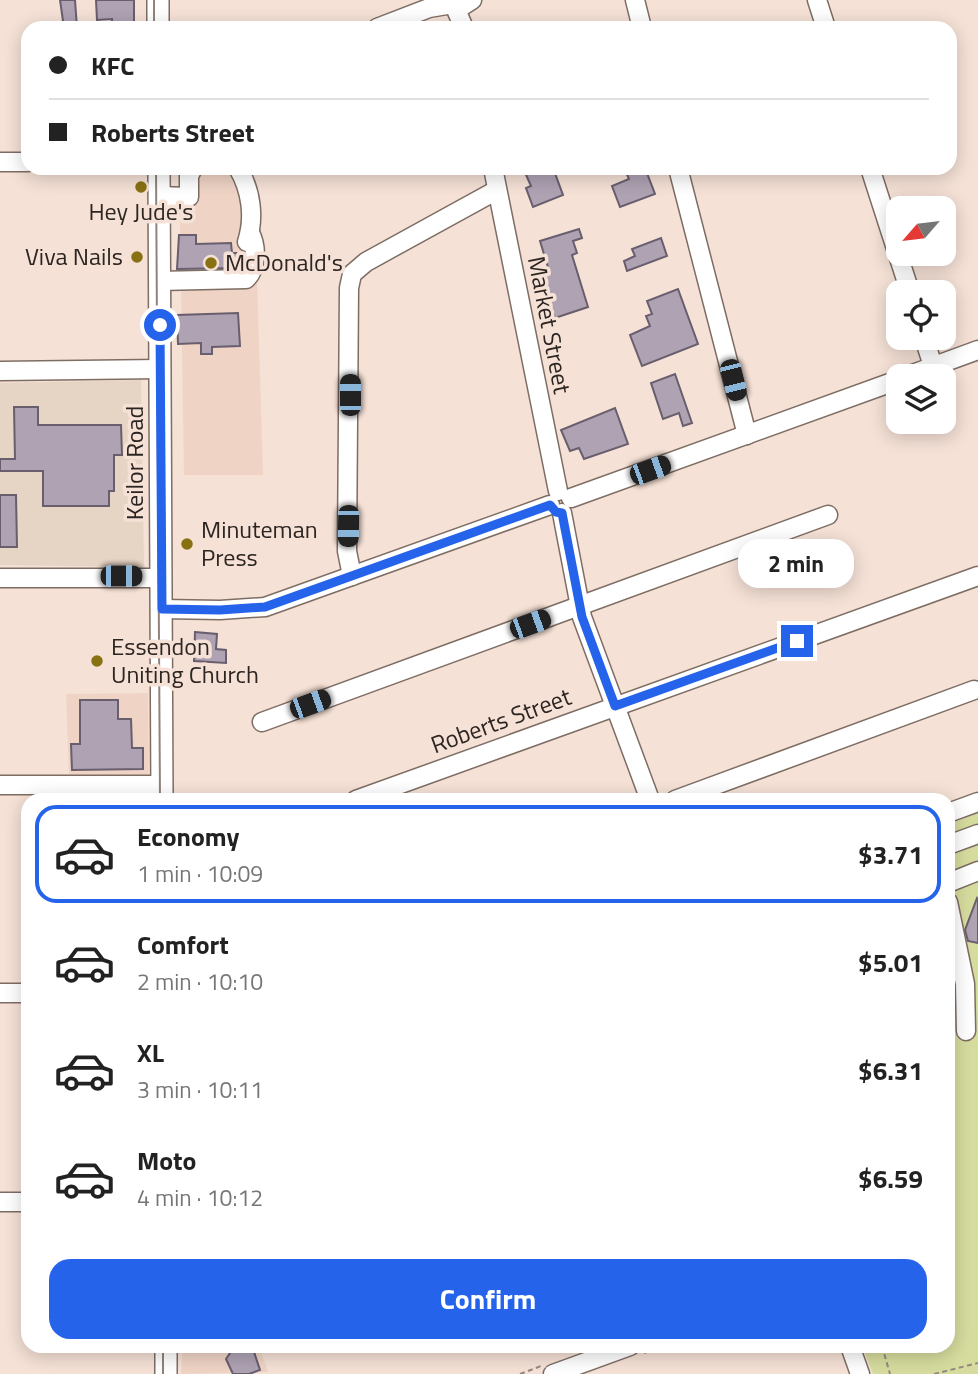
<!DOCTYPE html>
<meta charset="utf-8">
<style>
body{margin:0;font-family:"Titillium Web",sans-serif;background:#f2f2f2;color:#222;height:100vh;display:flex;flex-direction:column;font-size:26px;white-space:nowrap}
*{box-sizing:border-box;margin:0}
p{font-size:23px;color:#767676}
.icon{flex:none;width:38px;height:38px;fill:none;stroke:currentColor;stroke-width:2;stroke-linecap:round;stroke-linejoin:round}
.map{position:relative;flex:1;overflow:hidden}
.side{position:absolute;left:21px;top:793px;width:934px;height:560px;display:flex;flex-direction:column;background:#fff;border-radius:21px;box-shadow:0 4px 18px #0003}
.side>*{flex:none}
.banner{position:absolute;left:21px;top:21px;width:936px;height:154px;border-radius:21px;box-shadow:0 4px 18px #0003;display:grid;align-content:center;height:154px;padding:0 28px;background:#fff}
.needle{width:46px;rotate:242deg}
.buttons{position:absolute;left:886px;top:196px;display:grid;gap:14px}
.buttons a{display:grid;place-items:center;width:70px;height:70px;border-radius:14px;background:#fff;box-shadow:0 4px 18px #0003;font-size:35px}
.end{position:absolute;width:32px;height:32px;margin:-16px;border:9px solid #2563eb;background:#fff;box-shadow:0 0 0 4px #fff}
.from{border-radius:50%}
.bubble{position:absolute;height:49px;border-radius:21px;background:#fff;box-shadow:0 4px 18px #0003;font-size:23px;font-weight:700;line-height:49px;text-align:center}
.car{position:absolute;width:21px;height:42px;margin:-21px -10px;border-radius:9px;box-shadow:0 0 5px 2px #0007;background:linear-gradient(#222 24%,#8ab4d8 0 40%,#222 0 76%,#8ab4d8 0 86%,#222 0)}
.banner b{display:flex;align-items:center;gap:24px;height:66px;font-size:26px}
.banner b+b{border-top:2px solid #e0e0e0}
.banner i{width:18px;height:18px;background:#222}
ul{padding:12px 0 0;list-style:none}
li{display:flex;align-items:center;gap:21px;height:98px;margin:0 14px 10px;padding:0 14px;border:4px solid transparent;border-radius:21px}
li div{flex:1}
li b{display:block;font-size:26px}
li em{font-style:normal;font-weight:700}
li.selected{border-color:#2563eb}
li>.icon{width:63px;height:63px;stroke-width:1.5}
.action{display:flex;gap:14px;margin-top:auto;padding:14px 28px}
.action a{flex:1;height:80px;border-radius:21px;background:#2563eb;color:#fff;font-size:28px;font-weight:700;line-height:80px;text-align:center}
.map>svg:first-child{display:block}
.built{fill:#efd4c6}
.education{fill:#e6d4c4}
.park{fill:#d6dc9e}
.building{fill:#aea2b3;stroke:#685e6d;stroke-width:2}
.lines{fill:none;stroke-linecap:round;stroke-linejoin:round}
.minor-casing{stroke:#7e6d63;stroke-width:21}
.major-casing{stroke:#7e6d63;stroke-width:24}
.path{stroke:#968880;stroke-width:2;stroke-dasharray:5 3.5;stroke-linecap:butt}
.minor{stroke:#fff;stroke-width:18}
.major{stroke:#fff;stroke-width:21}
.tram{stroke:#91837c;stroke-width:2}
.route{stroke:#2563eb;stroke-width:9}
.poi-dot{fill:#887112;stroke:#f5e1d6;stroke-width:2.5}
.labels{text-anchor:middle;stroke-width:7;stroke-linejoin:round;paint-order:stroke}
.poi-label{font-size:24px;fill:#2c2521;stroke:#f5e1d6;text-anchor:start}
.street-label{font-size:24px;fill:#2c2521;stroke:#f5e1d6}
</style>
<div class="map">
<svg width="978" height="1374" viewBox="0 0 978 1374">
<rect width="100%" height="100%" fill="#f5e1d6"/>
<!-- built -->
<g class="built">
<polygon points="179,168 245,168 256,244 263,475 184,475"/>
<polygon points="148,693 149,800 70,800 66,694"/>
<polygon points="183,1346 259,1346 268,1372 181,1374"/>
</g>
<!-- education -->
<polygon class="education" points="141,380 144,567 0,565 0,383"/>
<!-- park -->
<polygon class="park" points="978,813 978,1374 873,1374 862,1346 948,1346 949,824"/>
<!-- building -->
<g class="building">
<polygon points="60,0 75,0 77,28 64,28"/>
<polygon points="96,0 134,0 134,28 112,28 112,19 97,20"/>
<polygon points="523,168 553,168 563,195 533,207 526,188 531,186"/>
<polygon points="624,168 645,168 655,194 620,207 612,186 629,179"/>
<polygon points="579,229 582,238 573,241 577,253 572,255 588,307 555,318 542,277 550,274 540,241"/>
<polygon points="179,235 196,235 196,244 231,243 232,253 243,253 240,268 177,269"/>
<polygon points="661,238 667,256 627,271 624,261 635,256 632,249"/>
<polygon points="678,289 698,344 642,366 630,335 650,326 646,316 652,314 647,301"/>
<polygon points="238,313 240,346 212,347 212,354 201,354 201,343 178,344 177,315"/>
<polygon points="675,374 692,423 683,426 679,413 663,419 651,383"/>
<polygon points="14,407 38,407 38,425 121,425 122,455 114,455 114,491 109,491 109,506 43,506 43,471 0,471 0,459 15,459"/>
<polygon points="615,408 628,444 584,459 579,448 570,451 561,430"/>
<polygon points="0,495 16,495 17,547 0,547"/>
<polygon points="195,632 217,634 216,649 226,650 226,663 194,661"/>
<polygon points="80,700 118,700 118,719 131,719 132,748 143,748 143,769 72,770 71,744 80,744"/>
<polygon points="977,898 978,899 978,943 968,941 965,930"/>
<polygon points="244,1346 252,1346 260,1370 249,1374 233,1374 226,1359 232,1350"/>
</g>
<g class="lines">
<defs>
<g id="minor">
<polyline points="450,0 461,7 472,0"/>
<polyline points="635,0 642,28"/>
<polyline points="817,0 826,28"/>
<polyline points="454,5 464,28"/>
<polyline points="377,28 429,8 453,4"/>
<polyline points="0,162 28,162"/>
<path d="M238 168C251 190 255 217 247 242"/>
<polyline points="493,168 558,491"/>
<polyline points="678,168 747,435"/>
<polyline points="870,168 910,292"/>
<polyline points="159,196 189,197 189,176 193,168"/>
<path d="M159 281 246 279C257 269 257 246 250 233"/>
<polyline points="924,338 933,366"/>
<polyline points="0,371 160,369"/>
<polyline points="907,376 978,350"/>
<polyline points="571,498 898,380"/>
<polyline points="562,513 582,617 650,800"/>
<polyline points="352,576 347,551 349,288 352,274 366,262 497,190"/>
<polyline points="0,578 162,578"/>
<polyline points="162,609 220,610 265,607 550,505"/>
<polyline points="262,722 828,515"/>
<polyline points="0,785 162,785"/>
<polyline points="356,800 978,576"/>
<polyline points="675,800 974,690"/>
<polyline points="948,813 978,802"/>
<polyline points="948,845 978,834"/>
<polyline points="948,883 978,871"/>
<polyline points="948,902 965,984 966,1031"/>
<polyline points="0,993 28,993"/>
<polyline points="0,1202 28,1202"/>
<polyline points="850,1346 860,1374"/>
<polyline points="553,1374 630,1346"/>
</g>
<g id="major">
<polyline points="158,0 158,28"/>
<polyline points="159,168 162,800"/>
<polyline points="166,1346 166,1374"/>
</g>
</defs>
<!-- minor casing -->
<use href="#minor" class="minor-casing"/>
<!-- major casing -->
<use href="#major" class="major-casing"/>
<!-- path -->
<g class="path">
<polyline points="882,1346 890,1374"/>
<polyline points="644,1353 665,1346"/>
<polyline points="520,1374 541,1366"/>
<polyline points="934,1374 978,1363"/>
</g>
<!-- minor -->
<use href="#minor" class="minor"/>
<!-- major -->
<use href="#major" class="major"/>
<!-- tram -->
<g class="tram">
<polyline points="154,0 154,28"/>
<polyline points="156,168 160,800"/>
<polyline points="163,1346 163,1374"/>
</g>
</g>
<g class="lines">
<!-- route -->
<polyline class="route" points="160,325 162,609 220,610 265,607 550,505 556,512 562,513 582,617 615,706 797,641"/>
</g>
<!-- markers -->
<g class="poi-dot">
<circle cx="141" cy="187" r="7"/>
<circle cx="137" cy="257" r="7"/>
<circle cx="211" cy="263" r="7"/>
<circle cx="187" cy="544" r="7"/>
<circle cx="97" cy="661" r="7"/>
</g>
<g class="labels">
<!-- poi labels -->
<g class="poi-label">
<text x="141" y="220" text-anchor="middle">Hey Jude's</text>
<text x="123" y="265" text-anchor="end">Viva Nails</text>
<text x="225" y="271">McDonald's</text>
<text x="201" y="538">Minuteman<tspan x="201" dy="28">Press</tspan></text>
<text x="111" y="655">Essendon<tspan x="111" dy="28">Uniting Church</tspan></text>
</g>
<!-- street labels -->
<g class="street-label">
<text transform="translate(549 325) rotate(79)" y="8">Market Street</text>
<text transform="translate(135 463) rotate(-90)" y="8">Keilor Road</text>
<text transform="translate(501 721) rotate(-20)" y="8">Roberts Street</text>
</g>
</g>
</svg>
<div class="buttons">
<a><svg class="needle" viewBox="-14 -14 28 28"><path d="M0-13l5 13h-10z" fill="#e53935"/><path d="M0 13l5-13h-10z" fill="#767676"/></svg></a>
<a><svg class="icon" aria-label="locate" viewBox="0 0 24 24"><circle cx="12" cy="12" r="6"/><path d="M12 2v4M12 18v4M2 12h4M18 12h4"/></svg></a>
<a><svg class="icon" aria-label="layers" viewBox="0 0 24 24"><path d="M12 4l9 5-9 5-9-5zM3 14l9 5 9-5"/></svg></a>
</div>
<i class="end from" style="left:160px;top:325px"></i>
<i class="end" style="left:797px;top:641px"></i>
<div class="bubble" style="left:738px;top:539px;width:116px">2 min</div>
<i class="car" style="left:733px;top:380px;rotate:166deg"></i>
<i class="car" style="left:350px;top:395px;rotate:0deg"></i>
<i class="car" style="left:650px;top:470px;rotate:70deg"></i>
<i class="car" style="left:348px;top:526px;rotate:181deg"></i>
<i class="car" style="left:121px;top:576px;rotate:90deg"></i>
<i class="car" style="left:530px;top:624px;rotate:70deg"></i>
<i class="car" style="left:310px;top:704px;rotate:70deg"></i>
<div class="banner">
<b><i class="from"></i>KFC</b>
<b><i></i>Roberts Street</b>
</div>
<section class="side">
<ul>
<li class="selected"><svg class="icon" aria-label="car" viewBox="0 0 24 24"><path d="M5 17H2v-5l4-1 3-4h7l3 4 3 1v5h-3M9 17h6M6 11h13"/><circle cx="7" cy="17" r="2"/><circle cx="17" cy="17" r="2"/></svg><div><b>Economy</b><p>1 min · 10:09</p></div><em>$3.71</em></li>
<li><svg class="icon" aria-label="car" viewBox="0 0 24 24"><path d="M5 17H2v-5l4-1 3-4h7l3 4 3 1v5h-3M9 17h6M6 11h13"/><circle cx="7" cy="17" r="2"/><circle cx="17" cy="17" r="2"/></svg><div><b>Comfort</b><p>2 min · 10:10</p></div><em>$5.01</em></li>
<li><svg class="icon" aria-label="car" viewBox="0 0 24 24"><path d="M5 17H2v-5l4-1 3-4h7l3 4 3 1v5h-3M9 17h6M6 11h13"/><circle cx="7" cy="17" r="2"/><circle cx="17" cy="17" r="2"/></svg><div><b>XL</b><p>3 min · 10:11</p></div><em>$6.31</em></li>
<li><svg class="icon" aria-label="car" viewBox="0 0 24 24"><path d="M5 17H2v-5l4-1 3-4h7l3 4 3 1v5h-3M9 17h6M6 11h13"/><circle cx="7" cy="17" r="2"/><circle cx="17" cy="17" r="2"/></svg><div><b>Moto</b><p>4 min · 10:12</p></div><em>$6.59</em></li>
</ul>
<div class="action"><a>Confirm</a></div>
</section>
</div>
